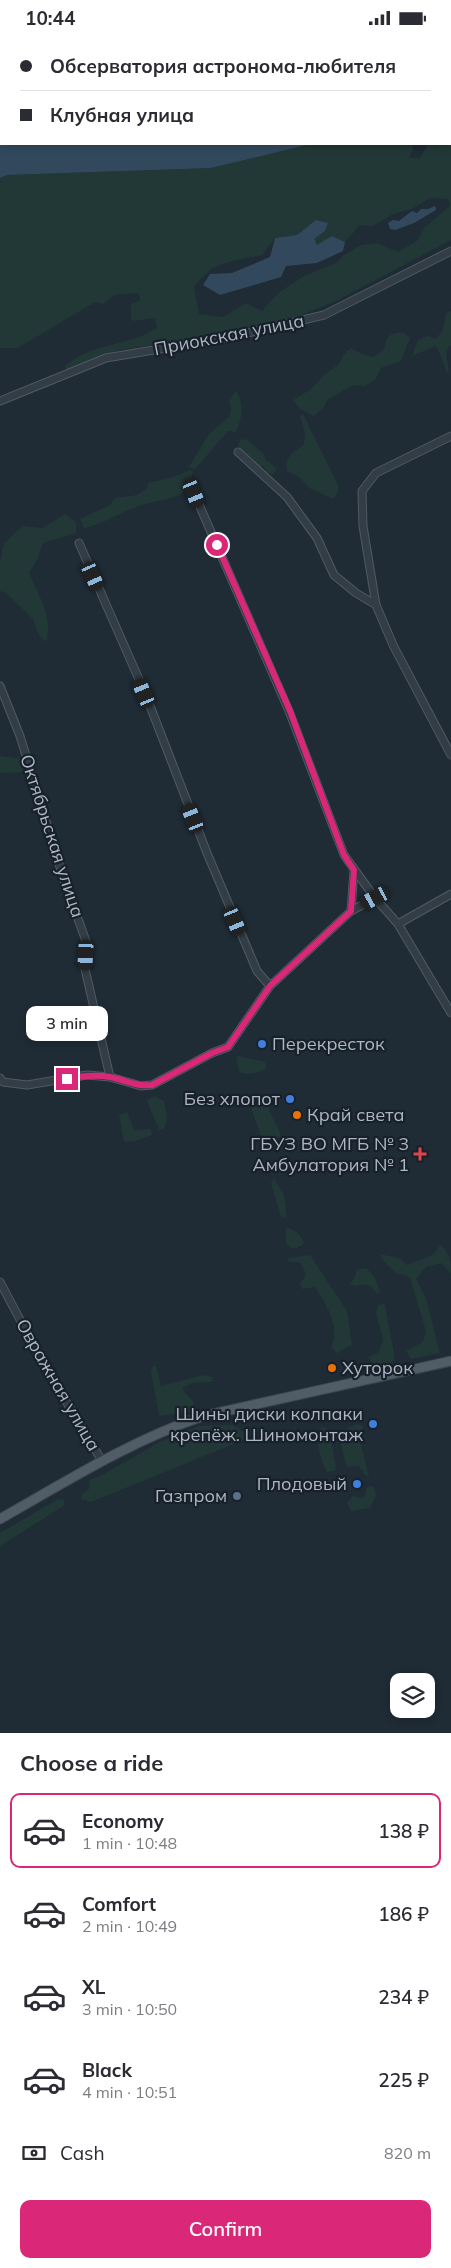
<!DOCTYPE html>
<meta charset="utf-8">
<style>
body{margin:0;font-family:Mulish,sans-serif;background:#f7f7f7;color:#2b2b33;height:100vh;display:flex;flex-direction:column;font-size:19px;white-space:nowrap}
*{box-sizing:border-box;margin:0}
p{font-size:16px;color:#7c7c81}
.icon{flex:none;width:28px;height:28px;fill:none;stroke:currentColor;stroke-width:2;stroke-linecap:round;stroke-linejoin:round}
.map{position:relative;height:1698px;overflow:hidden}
.panel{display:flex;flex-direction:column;background:#fff;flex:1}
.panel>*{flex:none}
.top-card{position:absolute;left:0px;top:0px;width:451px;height:110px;box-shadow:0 2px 8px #0003;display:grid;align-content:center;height:110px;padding:0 20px;background:#fff}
.tools{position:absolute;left:390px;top:1638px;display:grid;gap:10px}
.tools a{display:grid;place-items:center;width:45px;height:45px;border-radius:10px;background:#fff;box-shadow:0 2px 8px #0003;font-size:25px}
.end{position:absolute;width:22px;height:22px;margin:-11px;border:6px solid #db2777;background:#fff;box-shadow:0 0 0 2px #fff}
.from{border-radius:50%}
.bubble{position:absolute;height:35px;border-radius:10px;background:#fff;box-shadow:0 2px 8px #0003;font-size:16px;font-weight:600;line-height:35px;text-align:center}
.car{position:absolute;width:15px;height:30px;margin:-15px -8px;border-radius:6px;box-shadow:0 0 4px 1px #0007;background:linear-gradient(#222 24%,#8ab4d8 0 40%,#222 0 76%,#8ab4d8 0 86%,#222 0)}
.top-card b{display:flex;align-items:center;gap:18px;height:48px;font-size:19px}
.top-card b+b{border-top:1px solid #e1e1e2}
.top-card i{width:12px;height:12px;background:#2b2b33}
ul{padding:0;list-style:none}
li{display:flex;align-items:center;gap:15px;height:75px;margin:0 10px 8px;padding:0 10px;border:2px solid transparent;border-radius:10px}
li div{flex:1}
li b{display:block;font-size:19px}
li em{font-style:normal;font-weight:600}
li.on{border-color:#db2777}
li>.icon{width:45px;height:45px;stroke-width:1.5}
h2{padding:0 20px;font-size:22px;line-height:60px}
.pay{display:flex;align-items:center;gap:12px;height:55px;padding:0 20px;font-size:19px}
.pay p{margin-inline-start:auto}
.cta{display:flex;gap:10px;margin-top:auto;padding:10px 20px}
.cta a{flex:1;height:58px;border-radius:10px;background:#db2777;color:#fff;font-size:20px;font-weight:600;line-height:58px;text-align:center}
.status{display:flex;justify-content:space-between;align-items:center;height:35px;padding:0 25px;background:#fff;direction:ltr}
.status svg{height:14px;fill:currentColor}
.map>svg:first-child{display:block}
.green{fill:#223837;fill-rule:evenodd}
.water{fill:#32495d}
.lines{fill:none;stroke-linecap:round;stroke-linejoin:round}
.minor-casing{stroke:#505a64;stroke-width:9}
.major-casing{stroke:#3c454f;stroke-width:11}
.minor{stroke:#323d46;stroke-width:7}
.major{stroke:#505c66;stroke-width:9}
.route{stroke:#db2777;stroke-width:6}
.shop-dot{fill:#3f7fe0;stroke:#18212a;stroke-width:2}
.food-dot{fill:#e8710a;stroke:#18212a;stroke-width:2}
.health-dot{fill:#e0444e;stroke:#18212a;stroke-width:2}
.service-dot{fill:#5c6f8a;stroke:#18212a;stroke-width:2}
.labels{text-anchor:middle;stroke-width:4.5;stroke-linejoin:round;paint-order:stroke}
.street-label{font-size:18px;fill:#acb7c3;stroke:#18212a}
.poi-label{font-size:18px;fill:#acb7c3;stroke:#18212a;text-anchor:end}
</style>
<div class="status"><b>10:44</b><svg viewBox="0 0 49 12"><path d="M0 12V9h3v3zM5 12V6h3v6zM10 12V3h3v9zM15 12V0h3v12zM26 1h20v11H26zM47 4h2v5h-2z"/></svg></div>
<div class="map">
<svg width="451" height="1698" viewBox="0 0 451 1698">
<rect width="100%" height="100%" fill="#1f2b35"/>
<!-- green -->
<g class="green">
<polygon points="0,0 432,0 434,1 1,1 1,38"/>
<path d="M451 104V205L336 266 284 287 121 315 102 320 68 335 64 332C84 313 111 311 136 303 143 301 151 296 157 293L155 283 133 286 131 283V269L140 265 139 258 114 260 104 269 95 267 18 313H0V143L7 140 211 133 311 109H412L413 114 409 123H420L428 109 436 111 442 109H450ZM430 163 449 164 450 171 424 193 418 205 398 217 377 208 361 210 344 220 336 228 304 241 278 258 262 276 246 268 223 282 199 279 194 251 212 233 232 226 262 220 275 203 297 200 316 185 328 188 325 196 313 204 317 211 332 201 345 207 360 190 373 191 393 179 412 174Z"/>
<polygon points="451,276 451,312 450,310 446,317 449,337 446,337 442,323 436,311 412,321 418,305 427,301 436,304 443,295 446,279"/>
<path d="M403 297 410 303 401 326 381 333 375 345 365 351 354 350 328 364 323 373 314 381 300 374 293 365 311 354 324 340 339 329 344 319 351 313 362 319 373 322 384 315C386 302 389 298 403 297Z"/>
<path d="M236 356C245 368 242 384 236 397L228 396 195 434 189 432 209 399 230 381 231 374 229 366Z"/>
<path d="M303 379 339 452 338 457 333 464 309 453 299 442 287 436C285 421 293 417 304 410L305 398 300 381Z"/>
<polygon points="246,404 263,418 266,425 277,433 274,439 267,438 264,431 258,431 242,417 238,409 241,405"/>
<path d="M190 435 193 437C190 446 189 454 180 459 170 465 154 466 142 470 122 476 104 489 84 493L80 484 110 470 115 463 137 460 147 453 148 448 173 442Z"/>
<path d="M65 479 76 487V498L43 508 37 525 29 538C38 559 54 584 46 607L39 600 33 584 6 558 0 556V527L4 508 23 491 42 493Z"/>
<polygon points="0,721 24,724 27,731 22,737 0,738"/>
<path d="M239 1021 265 1027 266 1033C259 1038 247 1041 239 1037L236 1022Z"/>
<polygon points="154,1061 164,1066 167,1082 165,1093 159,1095 147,1066"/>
<path d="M265 1064 268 1065 270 1071 269 1075 280 1098V1101C275 1105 269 1108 263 1106L251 1073Z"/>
<polygon points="127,1077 134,1095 151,1094 152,1100 136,1106 124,1107 119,1080"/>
<polygon points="274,1143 284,1160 287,1183 281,1182 271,1148"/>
<path d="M286 1193C294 1194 300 1199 304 1207L302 1211 292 1214 286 1209Z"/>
<path d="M440 1210C451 1218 451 1226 451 1239L441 1228 426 1232 416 1244 426 1263 440 1318 411 1324 406 1316 423 1307 426 1296 410 1243 405 1240 396 1239C391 1232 383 1227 379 1219L399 1223 407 1230 434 1219Z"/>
<path d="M310 1220 347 1276 352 1310 337 1318 331 1312C341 1292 326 1269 315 1252L302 1254 300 1249 306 1240 303 1232 299 1227H289L288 1223Z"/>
<path d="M366 1233 374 1241 380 1256 377 1259C365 1242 363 1255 349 1249L355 1243 356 1235Z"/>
<polygon points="385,1269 395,1324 387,1330 373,1332 369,1322 379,1317 383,1305 376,1278 378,1270"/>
<path d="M153 1331H156L161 1351 203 1340 214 1342 211 1347 193 1348 182 1353C187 1363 198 1364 192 1377L159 1381 151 1336Z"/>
<polygon points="357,1389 363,1391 364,1397 360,1406 369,1441 365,1440 359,1431 348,1432 346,1430 338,1398"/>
<polygon points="232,1390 246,1398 246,1404 91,1467 81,1464 81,1461 89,1454 90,1444 100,1441 160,1407 199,1391"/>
<path d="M326 1392 330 1399 336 1432 334 1436 327 1437C321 1426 314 1406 320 1393Z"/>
<polygon points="374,1451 376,1461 370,1473 351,1476 347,1467 353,1461 364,1463 367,1452"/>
<polygon points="58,1464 64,1465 65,1470 0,1511 0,1498"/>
</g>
<!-- water -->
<g class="water">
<polygon points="0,38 1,109 311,109 211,133 7,140 0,143"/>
<polygon points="435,171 436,175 414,188 395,195 390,194 388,188 393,185 399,186 412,176 417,178 421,174 428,174"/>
<polygon points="316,185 328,188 325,196 314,204 317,210 332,201 345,207 343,216 317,228 286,231 281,242 220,260 203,250 210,239 232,238 270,222 275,203 297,200"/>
</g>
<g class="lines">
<defs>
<g id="minor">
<polyline points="0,366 106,323 231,302 324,280 451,216"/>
<polyline points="238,417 287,462 317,503 334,540 356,558 376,570 394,612 451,720"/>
<polyline points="194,458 289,676 344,820 375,863 398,889 451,978"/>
<polyline points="79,508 145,658 207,818 257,936 270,951"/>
<polyline points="376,570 363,491 362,456 376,438 451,401"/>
<polyline points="0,651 20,701 64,845 86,906 85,934 110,1042"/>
<polyline points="354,835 351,876 375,863"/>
<polyline points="398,889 451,859"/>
<polyline points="0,1043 3,1047 27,1050 87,1040 110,1042 141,1051 152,1050 212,1018 228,1012 270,951 351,876"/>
<polyline points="0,1247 43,1328 102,1426"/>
</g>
<path id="major" d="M0 1484C67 1446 130 1406 203 1381L451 1326"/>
</defs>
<!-- minor casing -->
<use href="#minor" class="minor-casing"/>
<!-- major casing -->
<use href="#major" class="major-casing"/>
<!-- minor -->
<use href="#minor" class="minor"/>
<!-- major -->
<use href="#major" class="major"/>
</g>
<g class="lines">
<!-- route -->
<path class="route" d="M67 1044C81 1041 95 1039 110 1042 125 1045 137 1052 152 1050L212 1018 228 1012 270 951 351 876 354 835 344 820 290 676 217 510"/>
</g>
<!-- markers -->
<g class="shop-dot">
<circle cx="262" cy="1009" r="5"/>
<circle cx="290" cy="1064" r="5"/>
<circle cx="373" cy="1389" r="5"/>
<circle cx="357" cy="1449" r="5"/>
</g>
<g class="food-dot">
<circle cx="297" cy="1080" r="5"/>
<circle cx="332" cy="1333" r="5"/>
</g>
<path class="health-dot" d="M417.5 1111.5h5v5h5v5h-5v5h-5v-5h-5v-5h5z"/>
<circle class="service-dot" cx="237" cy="1461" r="5"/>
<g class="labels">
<!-- street labels -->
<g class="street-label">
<text transform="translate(229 300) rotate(-11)" y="6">Приокская улица</text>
<text transform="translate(52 801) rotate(72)" y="6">Октябрьская улица</text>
<text transform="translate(58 1350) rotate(60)" y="6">Овражная улица</text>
</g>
<!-- poi labels -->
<g class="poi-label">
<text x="272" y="1015" text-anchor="start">Перекресток</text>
<text x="280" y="1070">Без хлопот</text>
<text x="307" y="1086" text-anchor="start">Край света</text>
<text x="409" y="1115">ГБУЗ ВО МГБ № 3<tspan x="409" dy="21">Амбулатория № 1</tspan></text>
<text x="342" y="1339" text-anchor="start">Хуторок</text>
<text x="363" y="1385">Шины диски колпаки<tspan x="363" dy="21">крепёж. Шиномонтаж</tspan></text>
<text x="347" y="1455">Плодовый</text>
<text x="227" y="1467">Газпром</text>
</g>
</g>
</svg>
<div class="tools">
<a><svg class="icon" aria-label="layers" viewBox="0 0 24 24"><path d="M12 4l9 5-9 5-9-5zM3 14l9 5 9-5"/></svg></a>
</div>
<i class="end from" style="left:217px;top:510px"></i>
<i class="end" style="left:67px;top:1044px"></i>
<div class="bubble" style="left:26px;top:971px;width:82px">3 min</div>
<i class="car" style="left:194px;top:458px;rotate:157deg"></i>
<i class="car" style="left:93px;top:541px;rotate:156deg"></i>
<i class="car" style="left:144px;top:658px;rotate:337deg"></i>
<i class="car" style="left:193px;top:783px;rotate:338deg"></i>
<i class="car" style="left:375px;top:863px;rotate:242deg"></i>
<i class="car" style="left:235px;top:886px;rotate:157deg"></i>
<i class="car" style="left:86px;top:920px;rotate:183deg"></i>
<div class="top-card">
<b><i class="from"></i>Обсерватория астронома-любителя</b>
<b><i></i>Клубная улица</b>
</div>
</div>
<section class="panel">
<h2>Choose a ride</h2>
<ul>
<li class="on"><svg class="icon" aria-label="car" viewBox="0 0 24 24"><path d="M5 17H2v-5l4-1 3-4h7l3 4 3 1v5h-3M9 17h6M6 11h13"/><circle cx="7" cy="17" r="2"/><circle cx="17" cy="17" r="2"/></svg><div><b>Economy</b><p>1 min · 10:48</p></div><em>138 ₽</em></li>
<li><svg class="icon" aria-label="car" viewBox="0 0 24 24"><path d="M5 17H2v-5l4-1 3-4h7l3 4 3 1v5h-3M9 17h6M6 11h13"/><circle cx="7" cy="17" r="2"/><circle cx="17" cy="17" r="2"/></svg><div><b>Comfort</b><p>2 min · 10:49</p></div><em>186 ₽</em></li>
<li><svg class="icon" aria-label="car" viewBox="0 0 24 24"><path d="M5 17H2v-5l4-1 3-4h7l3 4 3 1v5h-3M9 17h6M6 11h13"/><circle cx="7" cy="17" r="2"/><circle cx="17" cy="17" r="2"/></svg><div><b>XL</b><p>3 min · 10:50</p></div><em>234 ₽</em></li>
<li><svg class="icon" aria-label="car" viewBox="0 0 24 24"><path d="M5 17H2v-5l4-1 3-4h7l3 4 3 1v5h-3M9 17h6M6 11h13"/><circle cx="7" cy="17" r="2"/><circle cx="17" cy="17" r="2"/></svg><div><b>Black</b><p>4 min · 10:51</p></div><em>225 ₽</em></li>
</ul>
<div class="pay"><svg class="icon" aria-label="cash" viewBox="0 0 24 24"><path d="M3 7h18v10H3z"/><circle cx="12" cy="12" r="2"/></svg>Cash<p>820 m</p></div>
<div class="cta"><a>Confirm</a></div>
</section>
